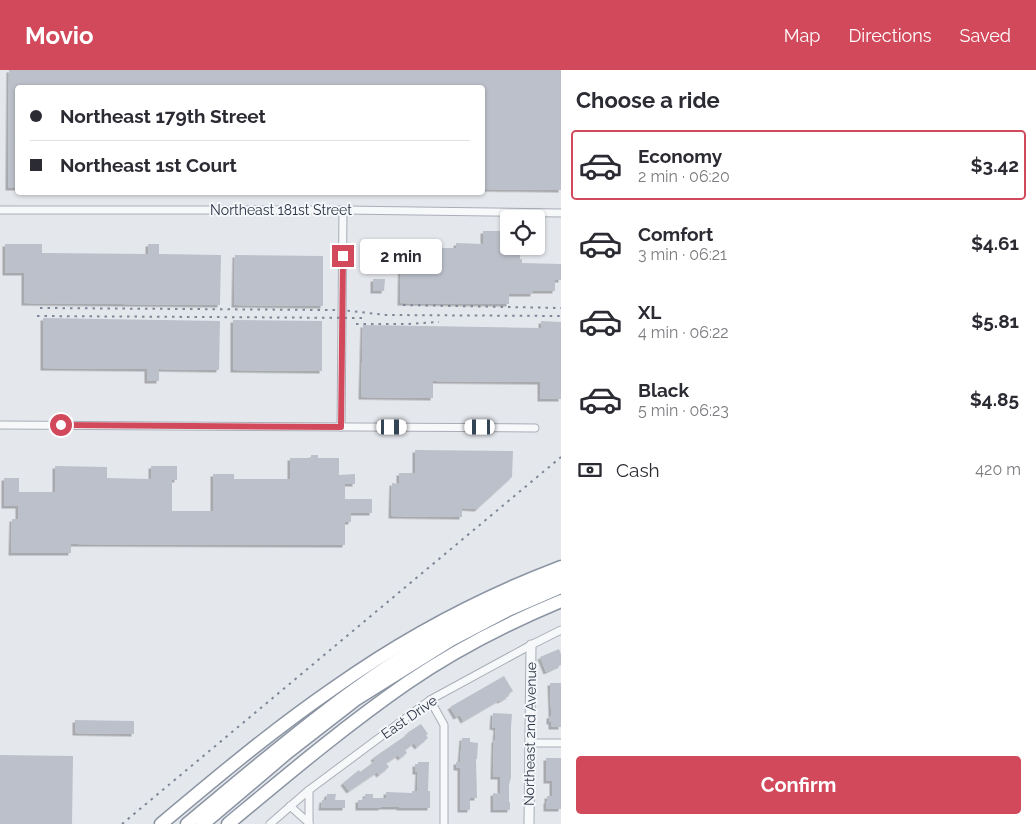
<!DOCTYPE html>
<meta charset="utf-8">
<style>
body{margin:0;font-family:Raleway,sans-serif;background:#f2f2f3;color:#2b2b33;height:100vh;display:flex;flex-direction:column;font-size:19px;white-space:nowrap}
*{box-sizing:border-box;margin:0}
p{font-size:16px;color:#7c7c81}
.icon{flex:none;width:28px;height:28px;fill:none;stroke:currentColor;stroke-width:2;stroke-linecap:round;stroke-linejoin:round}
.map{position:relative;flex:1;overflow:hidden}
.sheet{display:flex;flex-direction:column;background:#fff;width:475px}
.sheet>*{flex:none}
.guide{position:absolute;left:15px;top:15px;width:470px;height:110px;border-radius:5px;box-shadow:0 1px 4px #0004;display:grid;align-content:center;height:110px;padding:0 15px;background:#fff}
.controls{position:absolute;left:500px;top:140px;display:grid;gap:10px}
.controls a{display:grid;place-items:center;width:45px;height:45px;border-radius:5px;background:#fff;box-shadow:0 1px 4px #0004;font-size:25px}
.end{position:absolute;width:22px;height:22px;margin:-11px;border:6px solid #d1495b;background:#fff;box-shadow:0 0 0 2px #fff}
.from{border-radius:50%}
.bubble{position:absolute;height:35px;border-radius:5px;background:#fff;box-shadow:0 1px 4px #0004;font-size:16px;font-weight:700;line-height:35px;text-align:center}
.car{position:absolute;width:15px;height:30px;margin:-15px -8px;border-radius:6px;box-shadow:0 0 4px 1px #0007;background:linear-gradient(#fff 24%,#345 0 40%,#fff 0 76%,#345 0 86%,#fff 0)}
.guide b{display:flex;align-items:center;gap:18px;height:48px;font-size:19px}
.guide b+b{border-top:1px solid #e1e1e2}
.guide i{width:12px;height:12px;background:#2b2b33}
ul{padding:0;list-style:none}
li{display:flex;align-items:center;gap:15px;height:70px;margin:0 10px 8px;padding:0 5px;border:2px solid transparent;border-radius:5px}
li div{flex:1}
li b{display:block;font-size:19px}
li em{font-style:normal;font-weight:700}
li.current{border-color:#d1495b}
li>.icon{width:45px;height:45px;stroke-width:1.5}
h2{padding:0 15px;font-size:22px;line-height:60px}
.pay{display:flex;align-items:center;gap:12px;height:55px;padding:0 15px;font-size:19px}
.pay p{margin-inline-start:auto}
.button{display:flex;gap:10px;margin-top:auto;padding:10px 15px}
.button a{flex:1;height:58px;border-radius:5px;background:#d1495b;color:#fff;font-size:20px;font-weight:700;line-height:58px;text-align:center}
header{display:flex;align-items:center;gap:30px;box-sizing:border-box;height:70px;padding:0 25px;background:#d1495b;color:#fff}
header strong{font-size:24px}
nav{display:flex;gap:28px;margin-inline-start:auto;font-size:18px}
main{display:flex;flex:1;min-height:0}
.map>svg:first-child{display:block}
.building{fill:#bbc0ca;filter:url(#shadow)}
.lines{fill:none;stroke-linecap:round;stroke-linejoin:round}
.minor-casing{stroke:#a9aeb7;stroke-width:9}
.tertiary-casing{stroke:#a9aeb7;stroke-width:11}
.motorway-casing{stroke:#8b94a3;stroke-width:15}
.minor{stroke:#f7f8fa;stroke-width:7}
.tertiary{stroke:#f7f8fa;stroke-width:9}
.motorway{stroke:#fff;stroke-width:12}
.rail{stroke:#7d8696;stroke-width:2;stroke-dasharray:2.5 5;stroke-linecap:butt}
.route{stroke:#d1495b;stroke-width:6}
.labels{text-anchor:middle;stroke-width:4;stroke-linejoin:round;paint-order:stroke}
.street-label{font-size:14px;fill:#2b3445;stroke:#f4f6f9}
</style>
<header>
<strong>Movio</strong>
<nav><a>Map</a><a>Directions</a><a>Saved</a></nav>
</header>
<main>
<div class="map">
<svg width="561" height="754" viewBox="0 0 561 754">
<defs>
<filter id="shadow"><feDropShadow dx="-2.5" dy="2.5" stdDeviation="0" flood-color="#0004"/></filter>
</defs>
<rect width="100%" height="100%" fill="#e4e7ec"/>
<!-- building -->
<g class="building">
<polygon points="9,0 561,0 561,120 482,119 482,18 18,18 18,118 8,118"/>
<polygon points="483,161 509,161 509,180 520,180 520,189 522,189 522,193 561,194 561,210 555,210 555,221 533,221 533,224 509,224 509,234 400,233 401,178 456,178 456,173 483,174"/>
<polygon points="5,174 42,174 42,183 148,184 148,174 159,174 159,184 221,185 220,235 24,233 24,203 5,203"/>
<polygon points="235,185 323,186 323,236 234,235"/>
<polygon points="373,209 385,209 384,221 373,221"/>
<polygon points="43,248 220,251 219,300 159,299 159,311 147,311 147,299 43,298"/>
<polygon points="233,250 322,251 322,301 233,300"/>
<polygon points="541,251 561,252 561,329 540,329 540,312 433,311 433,328 361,327 363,255 541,258"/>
<polygon points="415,380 513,381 512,407 477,439 462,438 462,447 391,446 392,413 399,414 399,403 415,403"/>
<polygon points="311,385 318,385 318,388 339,388 339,405 355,404 355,414 345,414 345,429 372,429 372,443 351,443 351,452 345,452 345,475 71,474 71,483 11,483 12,449 18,449 18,436 4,436 4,408 19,408 19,422 55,422 55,396 107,397 107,408 151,409 151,396 177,396 177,410 172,410 172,441 213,441 213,404 234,404 234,409 290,409 290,388 311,388"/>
<polygon points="559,579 561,584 561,595 546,602 540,587"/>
<polygon points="504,606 513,621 508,624 509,626 500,631 499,630 463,651 460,645 456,647 450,637"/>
<polygon points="550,613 561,613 561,657 551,657 551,652 549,652 549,646 551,646 551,639"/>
<polygon points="493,643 512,644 511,657 511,707 509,715 509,732 510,732 510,740 493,740 493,723 500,724 500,707 493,707 494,670 495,670 496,658 492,657"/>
<polygon points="75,650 134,651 134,664 75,663"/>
<polygon points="421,654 428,664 426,665 428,668 417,677 414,673 405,680 407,683 400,688 398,685 386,693 389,697 379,705 377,702 349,721 343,713 359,700 360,702 375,691 373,688 408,664 407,663"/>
<polygon points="462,668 470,668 470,672 478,673 477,689 476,689 477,728 470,728 470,740 460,740 460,698 456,698 456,692 460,692"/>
<polygon points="0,685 73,686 72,754 0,754"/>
<polygon points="546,688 561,688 561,739 546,739 546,731 547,731 547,726 552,726 552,711 546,711"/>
<polygon points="418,692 429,692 428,721 430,721 430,738 399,738 399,737 381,737 381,738 358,738 358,730 362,730 363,728 365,728 365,724 373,724 373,728 386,728 386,722 412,723 412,721 417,721 418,702 415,702 415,694 418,694"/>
<polygon points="327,724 336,724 335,730 345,730 345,738 321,738 322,730 326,730"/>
</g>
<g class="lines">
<defs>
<g id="minor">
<polyline points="0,140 343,140 561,143"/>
<polyline points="0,355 535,358"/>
<polyline points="341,357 343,140"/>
<polyline points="430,630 444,655 444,754"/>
<polyline points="530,673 561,673"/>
<polyline points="290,736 309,753"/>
<polyline points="270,754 309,720 430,630 531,575 561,560"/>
<polyline points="309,754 309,720"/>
</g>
<polyline id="tertiary" points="529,754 531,575"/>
<g id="motorway">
<path d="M161 754C217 707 273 660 334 618 403 569 482 527 561 497"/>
<path d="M187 754C269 686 351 614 444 562 482 541 522 524 561 507"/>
<polyline points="203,754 288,682 355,630 451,570 508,540 561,517"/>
<path d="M228 754C287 705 345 656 407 613 455 580 508 553 561 531"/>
</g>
</defs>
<!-- minor casing -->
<use href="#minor" class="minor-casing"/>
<!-- tertiary casing -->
<use href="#tertiary" class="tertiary-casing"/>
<!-- motorway casing -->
<use href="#motorway" class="motorway-casing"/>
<!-- minor -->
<use href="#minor" class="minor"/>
<!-- tertiary -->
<use href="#tertiary" class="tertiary"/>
<!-- motorway -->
<use href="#motorway" class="motorway"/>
<!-- rail -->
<g class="rail">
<polyline points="403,235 561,238"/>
<polyline points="40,238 327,240 342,240 386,245 561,246"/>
<polyline points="37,246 365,248"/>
<polyline points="356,254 408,254 439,252"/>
<polyline points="122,754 561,387"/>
</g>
</g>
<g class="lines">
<!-- route -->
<polyline class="route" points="61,355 341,357 343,186"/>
</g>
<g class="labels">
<!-- street labels -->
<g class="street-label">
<text x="281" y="145">Northeast 181st Street</text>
<text transform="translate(409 647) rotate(-35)" y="5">East Drive</text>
<text transform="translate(530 664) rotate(-89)" y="5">Northeast 2nd Avenue</text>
</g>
</g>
</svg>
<div class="controls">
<a><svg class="icon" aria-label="locate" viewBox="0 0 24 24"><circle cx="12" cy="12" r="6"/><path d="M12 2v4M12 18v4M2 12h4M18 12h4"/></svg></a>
</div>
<i class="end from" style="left:61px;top:355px"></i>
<i class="end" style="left:343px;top:186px"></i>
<div class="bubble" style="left:360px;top:169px;width:82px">2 min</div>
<i class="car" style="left:392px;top:357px;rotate:90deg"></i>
<i class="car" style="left:480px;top:357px;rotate:270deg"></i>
<div class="guide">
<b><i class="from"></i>Northeast 179th Street</b>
<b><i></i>Northeast 1st Court</b>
</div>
</div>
<section class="sheet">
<h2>Choose a ride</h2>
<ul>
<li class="current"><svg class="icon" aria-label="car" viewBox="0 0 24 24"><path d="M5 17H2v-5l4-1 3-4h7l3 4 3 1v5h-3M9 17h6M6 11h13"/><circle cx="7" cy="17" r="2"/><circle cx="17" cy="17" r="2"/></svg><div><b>Economy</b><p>2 min · 06:20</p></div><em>$3.42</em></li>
<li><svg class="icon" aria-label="car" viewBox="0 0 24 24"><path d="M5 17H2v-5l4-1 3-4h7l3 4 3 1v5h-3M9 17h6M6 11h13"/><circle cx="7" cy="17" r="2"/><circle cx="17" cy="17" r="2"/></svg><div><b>Comfort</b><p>3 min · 06:21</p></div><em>$4.61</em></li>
<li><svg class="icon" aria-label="car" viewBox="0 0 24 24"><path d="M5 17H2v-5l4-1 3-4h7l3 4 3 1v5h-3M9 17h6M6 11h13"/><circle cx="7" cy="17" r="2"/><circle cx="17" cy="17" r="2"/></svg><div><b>XL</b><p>4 min · 06:22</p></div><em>$5.81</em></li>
<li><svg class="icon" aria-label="car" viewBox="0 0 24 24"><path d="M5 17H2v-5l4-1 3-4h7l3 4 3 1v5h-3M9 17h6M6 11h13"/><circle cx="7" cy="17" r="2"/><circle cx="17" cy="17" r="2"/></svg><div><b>Black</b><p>5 min · 06:23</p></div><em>$4.85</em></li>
</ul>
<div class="pay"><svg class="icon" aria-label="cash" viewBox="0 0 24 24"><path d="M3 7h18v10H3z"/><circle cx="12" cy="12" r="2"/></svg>Cash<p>420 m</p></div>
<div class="button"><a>Confirm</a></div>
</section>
</main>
